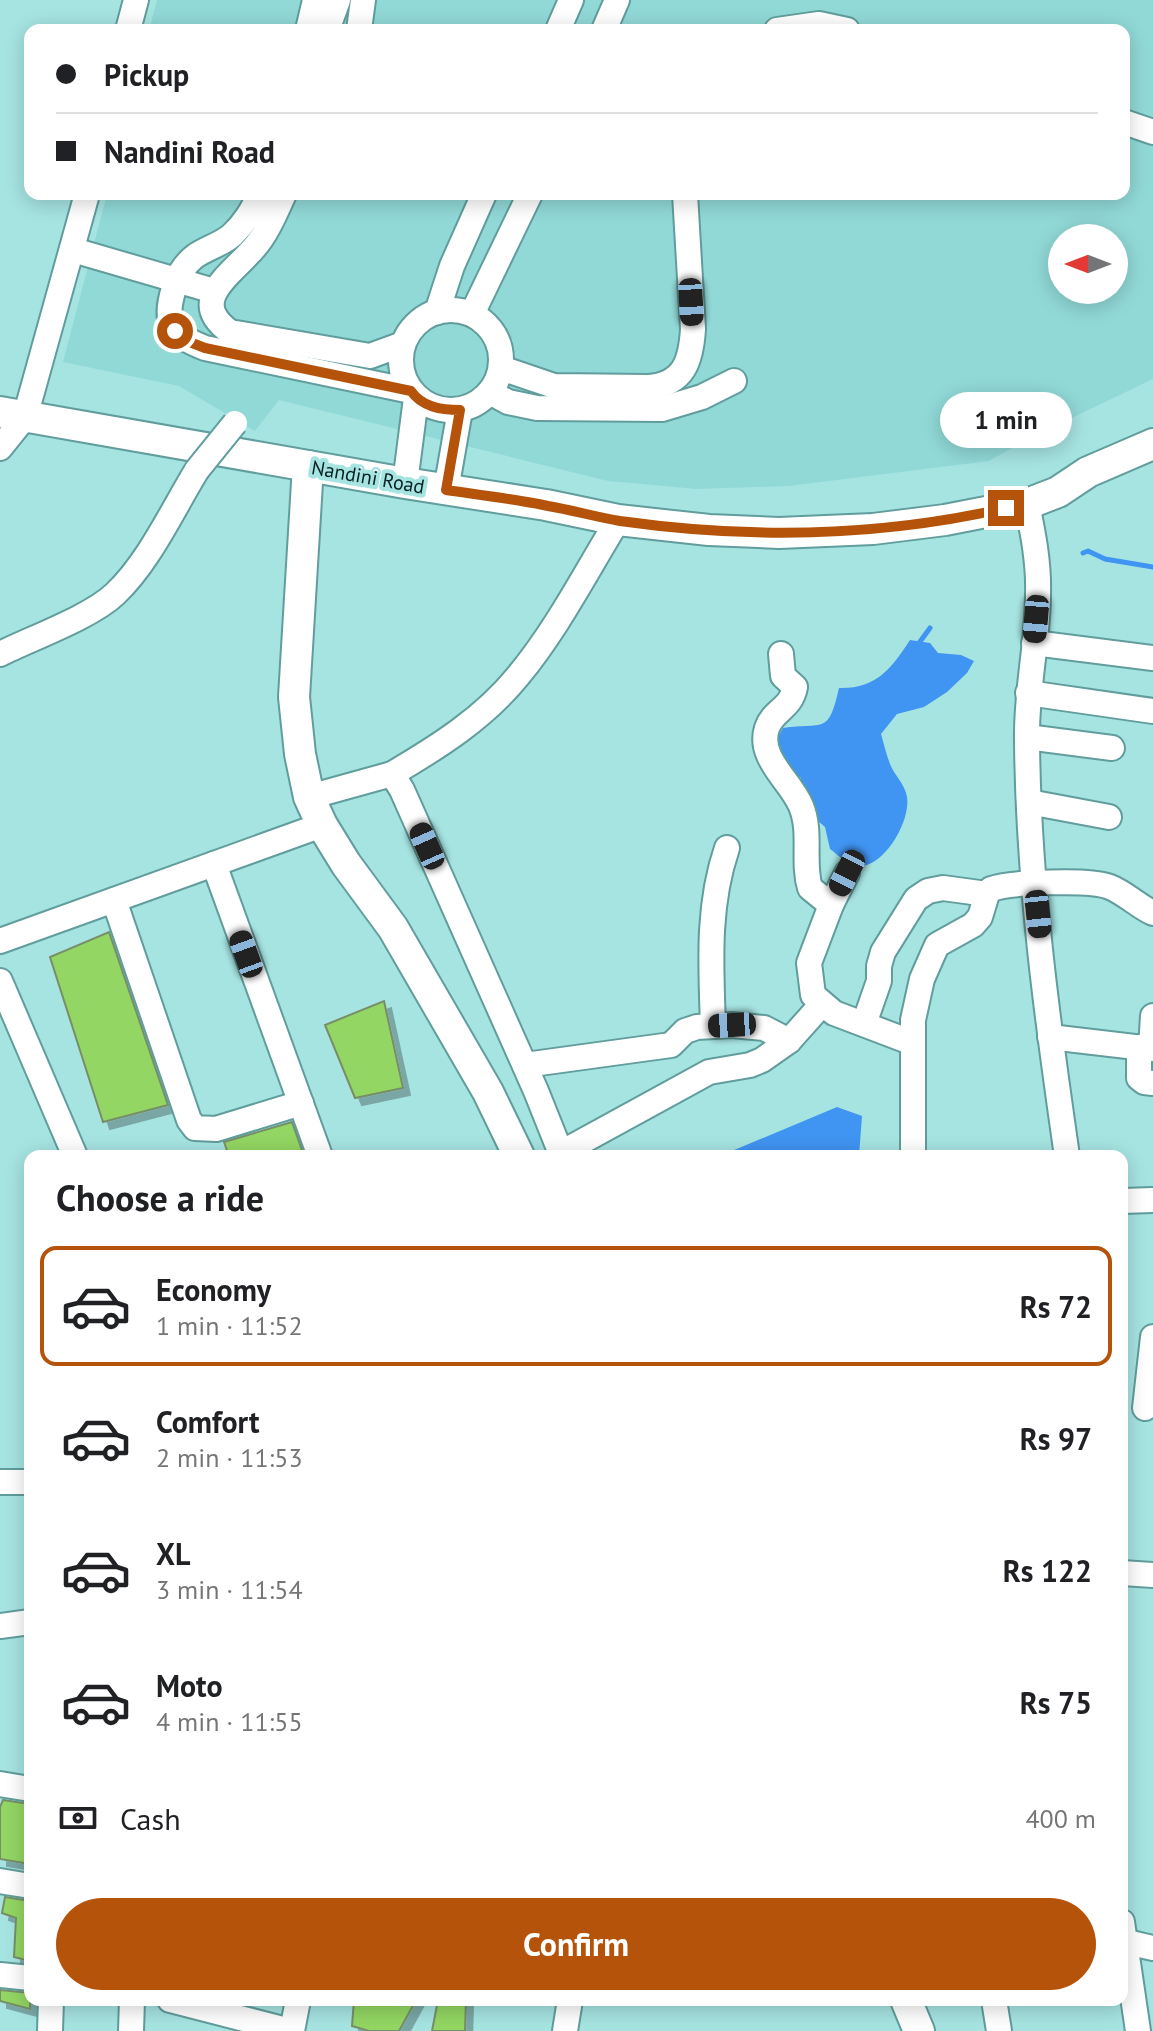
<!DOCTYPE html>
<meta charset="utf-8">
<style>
body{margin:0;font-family:"PT Sans",sans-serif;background:#f6f6f6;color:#202124;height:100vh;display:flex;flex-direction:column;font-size:30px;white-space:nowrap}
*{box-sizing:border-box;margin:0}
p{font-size:26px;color:#757577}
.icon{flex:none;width:44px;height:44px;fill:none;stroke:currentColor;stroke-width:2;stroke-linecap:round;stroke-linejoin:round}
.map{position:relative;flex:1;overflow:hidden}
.details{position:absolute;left:24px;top:1150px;width:1104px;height:856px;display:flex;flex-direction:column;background:#fff;border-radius:16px;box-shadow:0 4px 20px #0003}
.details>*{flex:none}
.top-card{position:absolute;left:24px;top:24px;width:1106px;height:176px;border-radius:16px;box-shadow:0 4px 20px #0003;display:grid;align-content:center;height:176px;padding:0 32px;background:#fff}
.needle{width:52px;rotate:270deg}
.buttons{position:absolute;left:1048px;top:224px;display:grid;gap:16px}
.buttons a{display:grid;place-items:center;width:80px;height:80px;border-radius:50%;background:#fff;box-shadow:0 4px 20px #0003;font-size:40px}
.end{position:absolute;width:36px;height:36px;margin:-18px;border:10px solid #b45309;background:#fff;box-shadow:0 0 0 4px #fff}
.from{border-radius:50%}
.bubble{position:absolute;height:56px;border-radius:28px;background:#fff;box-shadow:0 4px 20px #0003;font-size:26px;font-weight:700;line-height:56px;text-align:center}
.car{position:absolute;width:24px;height:48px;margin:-24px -12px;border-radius:10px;box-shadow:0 0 6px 2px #0007;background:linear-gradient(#222 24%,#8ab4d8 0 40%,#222 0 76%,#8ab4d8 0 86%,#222 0)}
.top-card b{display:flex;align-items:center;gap:28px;height:76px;font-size:30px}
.top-card b+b{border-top:2px solid #e0e0e0}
.top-card i{width:20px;height:20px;background:#202124}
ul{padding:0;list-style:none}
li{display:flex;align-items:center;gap:24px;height:120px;margin:0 16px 12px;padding:0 16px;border:4px solid transparent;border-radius:16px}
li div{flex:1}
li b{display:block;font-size:30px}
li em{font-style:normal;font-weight:700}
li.selected{border-color:#b45309}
li>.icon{width:72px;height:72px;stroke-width:1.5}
h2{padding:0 32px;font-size:36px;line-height:96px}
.pay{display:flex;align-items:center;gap:20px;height:88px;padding:0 32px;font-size:30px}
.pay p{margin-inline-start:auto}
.primary-button{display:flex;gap:16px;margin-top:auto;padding:16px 32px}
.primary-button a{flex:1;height:92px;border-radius:48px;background:#b45309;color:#fff;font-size:32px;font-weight:700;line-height:92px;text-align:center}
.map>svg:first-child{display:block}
.built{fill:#91d9d7;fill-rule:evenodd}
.water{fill:#4094f2}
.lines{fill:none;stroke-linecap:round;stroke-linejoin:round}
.stream{stroke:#4094f2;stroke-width:5}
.building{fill:#93d663;stroke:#778f68;stroke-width:2;filter:url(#shadow)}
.minor-casing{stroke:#609d9c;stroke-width:28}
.major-casing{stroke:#609d9c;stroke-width:34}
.minor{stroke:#fff;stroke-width:24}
.major{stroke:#fff;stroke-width:30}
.minor-bridge-casing{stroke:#609d9c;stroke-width:28;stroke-linecap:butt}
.minor-bridge{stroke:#fff;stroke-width:24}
.route{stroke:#b45309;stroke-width:10}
.labels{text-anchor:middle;stroke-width:8;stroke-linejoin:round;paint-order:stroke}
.street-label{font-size:20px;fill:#072121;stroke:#a6e4e2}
</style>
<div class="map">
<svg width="1153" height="2031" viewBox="0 0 1153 2031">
<defs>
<filter id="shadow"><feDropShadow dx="7" dy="7" stdDeviation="0" flood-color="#0004"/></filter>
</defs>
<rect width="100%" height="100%" fill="#a6e4e2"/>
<!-- built -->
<path class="built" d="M157 0H1153V379L1030 438 989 461 789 486 697 489 608 481 279 400 255 431 179 386 63 362 107 194H1124V30H149ZM1062 238H1114V290H1062Z"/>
<!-- water -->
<g class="water">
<path d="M910 640 930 643 938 653 961 655 974 661 967 673 947 692 924 707 897 714 881 734C884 744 886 754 890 764 894 775 905 784 907 797 911 821 883 870 856 866 847 864 838 855 830 849L825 827 810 814 802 800 801 778 774 758 776 740 783 728C824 722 828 736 839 688 876 689 891 669 910 640Z"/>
<polygon points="837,1107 862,1116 859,1156 720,1156"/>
</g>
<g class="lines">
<!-- stream -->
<g class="stream">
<polyline points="1083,553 1088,551 1105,559 1153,567"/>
<polyline points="919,643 930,628"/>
</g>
</g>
<!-- building -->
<g class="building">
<polygon points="109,932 168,1105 103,1122 50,957"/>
<polygon points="384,1001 403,1088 355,1098 325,1025"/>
<polygon points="292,1122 304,1156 229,1156 224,1142"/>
<polygon points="3,1800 30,1804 30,1864 0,1859 0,1807"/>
<polygon points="5,1897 30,1901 30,1961 14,1957 16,1918 2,1913"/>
<polygon points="0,1990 30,1993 30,2009 0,2001"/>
<polygon points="354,2000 416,2000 399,2031 369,2031 352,2026"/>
<polygon points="438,2000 466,2000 465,2031 432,2031"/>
</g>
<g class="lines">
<defs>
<g id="minor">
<polyline points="128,30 136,0"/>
<polyline points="308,30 315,0"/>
<polyline points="327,30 338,0"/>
<polyline points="359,30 363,0"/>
<polyline points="558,30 571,0"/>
<polyline points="604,30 617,0"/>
<polyline points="777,30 819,24 847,30"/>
<polyline points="1124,122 1153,132"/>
<path d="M259 194C254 209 243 225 232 235 221 245 206 248 194 257 185 264 177 277 174 288 163 323 171 335 205 348L411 391"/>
<path d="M284 194C277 209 271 225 261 239 241 270 182 297 230 332L370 356 403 344"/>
<polyline points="73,250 214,291"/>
<circle cx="451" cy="360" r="50"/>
<polyline points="437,312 452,266 484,194"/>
<polyline points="472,314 530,194"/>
<path d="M501 368 554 386 649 387C684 384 691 361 693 329L685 194"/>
<polyline points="490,392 508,402 537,408 662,409 702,397 734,381"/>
<polyline points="0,448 25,417 87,194"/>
<polyline points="405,483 416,398"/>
<polyline points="446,490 460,410"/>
<path d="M1027 504C1033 533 1039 563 1038 594 1038 642 1026 690 1027 739 1028 879 1047 1018 1067 1156"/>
<polyline points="1034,643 1153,658"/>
<path d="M0 654C32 638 91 617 115 594 149 562 173 509 197 470"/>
<path d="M781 654 783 676 795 687C791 709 773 710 767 728 757 758 791 781 801 806 812 832 802 862 810 888L831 905"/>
<polyline points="1028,693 1153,711"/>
<polyline points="1027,737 1112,748"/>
<path d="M392 774C438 747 484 718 518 676 557 629 586 572 618 520"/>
<polyline points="309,797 392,774 402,790 536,1091 562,1156"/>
<polyline points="1029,802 1109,817"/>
<polyline points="214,864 320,1156"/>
<polyline points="847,873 831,905 809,963 813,995 834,1013 913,1043"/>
<polyline points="114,900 189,1120 195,1128 216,1129 301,1103"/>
<polyline points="0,941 322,825"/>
<polyline points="0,981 75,1156"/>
<polyline points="864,1024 879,981 879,966 883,952 916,899 928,891 943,888 987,894"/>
<path d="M713 1026C711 966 707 906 727 848"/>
<polyline points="1050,1037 1153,1049"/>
<polyline points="1139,1047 1139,1078 1144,1082 1153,1083"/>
<polyline points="1151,1048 1153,1016"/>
<polyline points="525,1065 671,1045 685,1031 697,1027 732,1025 764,1028 789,1041"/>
<polyline points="561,1153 709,1072 750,1065 762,1060 789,1041 822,1004"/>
<path d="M913 1156V1020L922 979 937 945 973 925 980 917 987 894 991 889C1011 882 1091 879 1110 887 1125 893 1138 906 1153 913"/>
<polyline points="1122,1201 1153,1200"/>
<polyline points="1145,1408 1153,1337"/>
<polyline points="0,1482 30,1482"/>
<polyline points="1122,1573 1153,1575"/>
<polyline points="0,1626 30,1622"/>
<polyline points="0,1784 30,1789"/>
<polyline points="0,1881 30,1886"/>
<polyline points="1122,1922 1138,2031"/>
<polyline points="1122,1941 1153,1948"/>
<polyline points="0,1975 30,1978"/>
<polyline points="170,2000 291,2031"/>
<polyline points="994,2000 999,2031"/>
<polyline points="50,2031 51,2000"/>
<polyline points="131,2031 132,2000"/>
<polyline points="292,2031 298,2000"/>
<polyline points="565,2031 570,2000"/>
</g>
<g id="major">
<polyline points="0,412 405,483 546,505 618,520 709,530 779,533 873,529 945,520 1027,504 1058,492 1088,472 1153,444"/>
<polyline points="308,466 294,697 300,754 309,797 322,825 346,864 393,928 488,1092 519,1156"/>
<polyline points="906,2000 919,2031"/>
</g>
</defs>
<!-- minor casing -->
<use href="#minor" class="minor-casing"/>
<!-- major casing -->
<use href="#major" class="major-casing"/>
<!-- minor -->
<use href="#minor" class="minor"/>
<!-- major -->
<use href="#major" class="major"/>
<defs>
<polyline id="minor-bridge" points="197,470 235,423"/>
</defs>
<!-- minor-bridge casing -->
<use href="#minor-bridge" class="minor-bridge-casing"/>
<!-- minor-bridge -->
<use href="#minor-bridge" class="minor-bridge"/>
</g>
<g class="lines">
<!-- route -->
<path class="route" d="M175 331 187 341 205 348 411 391C422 407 441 410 460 410L446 490C480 495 515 499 548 506 572 510 596 517 620 521 748 539 880 537 1006 508"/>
</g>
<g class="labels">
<!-- street labels -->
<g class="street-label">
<text transform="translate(368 477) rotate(10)" y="7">Nandini Road</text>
</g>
</g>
</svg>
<div class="buttons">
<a><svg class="needle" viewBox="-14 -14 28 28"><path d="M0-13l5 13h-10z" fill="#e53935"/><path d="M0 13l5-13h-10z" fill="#757577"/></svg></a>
</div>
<i class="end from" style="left:175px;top:331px"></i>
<i class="end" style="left:1006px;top:508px"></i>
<div class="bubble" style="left:940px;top:392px;width:132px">1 min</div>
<i class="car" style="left:691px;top:302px;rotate:177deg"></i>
<i class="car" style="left:1036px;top:619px;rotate:185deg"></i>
<i class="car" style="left:427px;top:846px;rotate:336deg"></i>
<i class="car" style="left:847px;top:873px;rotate:207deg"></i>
<i class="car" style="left:1038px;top:914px;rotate:174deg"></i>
<i class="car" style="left:246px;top:954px;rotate:340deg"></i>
<i class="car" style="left:732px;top:1025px;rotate:267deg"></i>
<div class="top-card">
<b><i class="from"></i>Pickup</b>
<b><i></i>Nandini Road</b>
</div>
<section class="details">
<h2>Choose a ride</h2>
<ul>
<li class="selected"><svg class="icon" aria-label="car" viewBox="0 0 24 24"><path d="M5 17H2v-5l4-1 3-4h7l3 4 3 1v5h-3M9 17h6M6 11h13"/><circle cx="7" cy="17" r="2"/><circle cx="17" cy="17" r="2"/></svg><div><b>Economy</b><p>1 min · 11:52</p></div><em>Rs 72</em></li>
<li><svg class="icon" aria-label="car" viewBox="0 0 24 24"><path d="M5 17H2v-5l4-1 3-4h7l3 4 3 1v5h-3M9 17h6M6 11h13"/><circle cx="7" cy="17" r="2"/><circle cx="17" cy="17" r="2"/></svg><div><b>Comfort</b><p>2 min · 11:53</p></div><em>Rs 97</em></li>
<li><svg class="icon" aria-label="car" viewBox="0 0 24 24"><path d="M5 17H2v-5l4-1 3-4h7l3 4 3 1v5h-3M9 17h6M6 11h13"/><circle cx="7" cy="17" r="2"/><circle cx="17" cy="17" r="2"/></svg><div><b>XL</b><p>3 min · 11:54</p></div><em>Rs 122</em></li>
<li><svg class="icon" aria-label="car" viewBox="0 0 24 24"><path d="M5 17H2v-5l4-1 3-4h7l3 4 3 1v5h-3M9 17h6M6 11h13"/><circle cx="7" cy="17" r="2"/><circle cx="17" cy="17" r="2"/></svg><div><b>Moto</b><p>4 min · 11:55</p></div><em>Rs 75</em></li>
</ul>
<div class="pay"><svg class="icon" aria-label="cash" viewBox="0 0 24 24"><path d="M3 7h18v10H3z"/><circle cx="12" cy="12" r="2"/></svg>Cash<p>400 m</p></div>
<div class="primary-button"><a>Confirm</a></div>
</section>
</div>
